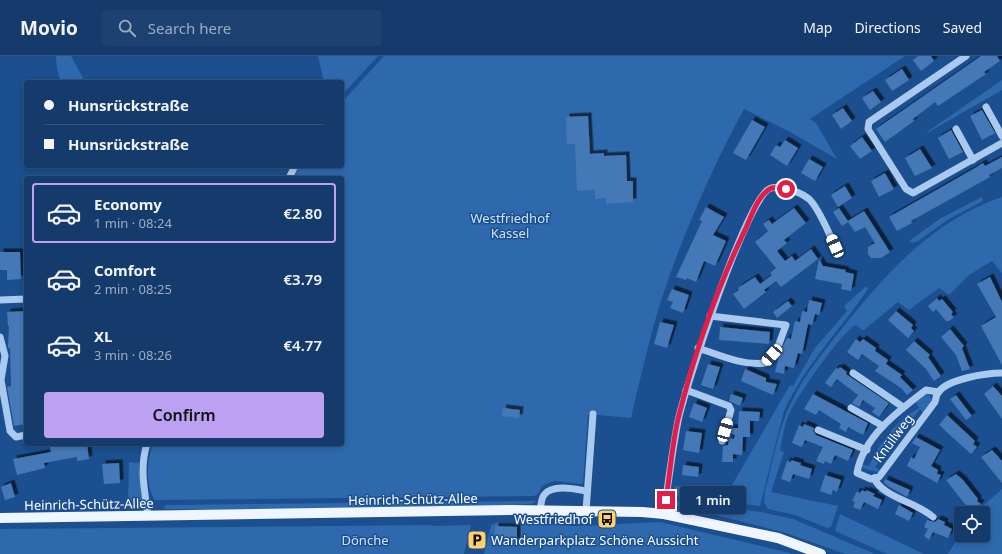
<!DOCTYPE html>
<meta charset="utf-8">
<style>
body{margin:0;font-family:"Noto Sans",sans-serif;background:#1d4271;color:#f1f3f6;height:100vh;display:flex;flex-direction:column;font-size:15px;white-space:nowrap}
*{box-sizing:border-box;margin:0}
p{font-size:13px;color:#9dadc1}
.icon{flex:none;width:22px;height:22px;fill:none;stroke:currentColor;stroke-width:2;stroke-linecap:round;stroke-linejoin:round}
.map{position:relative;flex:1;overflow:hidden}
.drawer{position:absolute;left:24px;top:120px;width:320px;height:270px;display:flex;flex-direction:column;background:#143b6b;border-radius:4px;box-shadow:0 2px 6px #0003,0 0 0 1px #33557e}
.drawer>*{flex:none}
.banner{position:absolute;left:24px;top:24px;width:320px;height:88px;border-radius:4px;box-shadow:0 2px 6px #0003,0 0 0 1px #33557e;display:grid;align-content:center;height:88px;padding:0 20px;background:#143b6b}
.controls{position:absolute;left:954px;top:450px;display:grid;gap:8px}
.controls a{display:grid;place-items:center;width:36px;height:36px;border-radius:4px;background:#143b6b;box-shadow:0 2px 6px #0003,0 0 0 1px #33557e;font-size:20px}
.end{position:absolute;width:18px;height:18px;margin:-9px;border:5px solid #e11d48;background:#fff;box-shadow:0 0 0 2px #fff}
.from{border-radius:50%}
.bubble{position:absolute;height:28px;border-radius:4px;background:#143b6b;box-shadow:0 2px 6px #0003,0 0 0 1px #33557e;font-size:13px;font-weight:600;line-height:28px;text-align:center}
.car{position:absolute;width:12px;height:24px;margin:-12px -6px;border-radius:5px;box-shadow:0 0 3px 1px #0007;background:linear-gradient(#fff 24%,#345 0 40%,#fff 0 76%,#345 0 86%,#fff 0)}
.banner b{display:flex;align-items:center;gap:14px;height:38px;font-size:15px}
.banner b+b{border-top:1px solid #33557e}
.banner i{width:10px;height:10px;background:#f1f3f6}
ul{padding:7px 0 0;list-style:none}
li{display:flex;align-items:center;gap:12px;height:60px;margin:0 8px 6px;padding:0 12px;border:2px solid transparent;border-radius:4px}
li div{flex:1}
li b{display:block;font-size:15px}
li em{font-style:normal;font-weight:600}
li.selected{border-color:#bca0f2}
li>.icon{width:36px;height:36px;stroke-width:1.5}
.cta{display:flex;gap:8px;margin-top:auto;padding:8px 20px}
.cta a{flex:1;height:46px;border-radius:4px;background:#bca0f2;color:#111;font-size:16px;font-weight:600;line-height:46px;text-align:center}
header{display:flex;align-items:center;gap:24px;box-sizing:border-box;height:56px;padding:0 20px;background:#143b6b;border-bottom:1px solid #33557e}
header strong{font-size:19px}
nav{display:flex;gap:22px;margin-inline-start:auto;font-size:14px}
.search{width:280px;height:36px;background:#1d4271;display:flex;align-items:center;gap:10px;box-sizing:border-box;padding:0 14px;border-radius:4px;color:#9dadc1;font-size:15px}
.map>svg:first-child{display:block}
.green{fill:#2e69ad}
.building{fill:#4478b7;filter:url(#shadow)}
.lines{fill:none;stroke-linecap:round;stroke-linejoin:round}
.minor{stroke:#a9c9ee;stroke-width:7}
.major{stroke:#f0f6ff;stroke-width:10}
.route{stroke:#e11d48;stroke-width:5}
.labels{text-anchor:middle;stroke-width:3;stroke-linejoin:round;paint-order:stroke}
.park-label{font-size:13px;fill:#cfe3fa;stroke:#1b4f8f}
.street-label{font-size:13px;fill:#fff;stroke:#1b4f8f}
.poi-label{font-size:13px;fill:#fff;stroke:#1b4f8f;text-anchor:end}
</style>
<header>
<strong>Movio</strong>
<div class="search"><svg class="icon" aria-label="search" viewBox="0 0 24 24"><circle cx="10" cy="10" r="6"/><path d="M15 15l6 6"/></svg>Search here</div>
<nav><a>Map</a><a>Directions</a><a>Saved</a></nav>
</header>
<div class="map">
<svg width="1002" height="498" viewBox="0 0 1002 498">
<defs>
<filter id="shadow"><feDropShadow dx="3.5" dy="-3.5" stdDeviation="0" flood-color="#0009"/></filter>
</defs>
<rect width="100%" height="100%" fill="#1b4f8f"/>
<!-- green -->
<g class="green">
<polygon points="56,0 71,0 85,26 61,26 57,13"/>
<polygon points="318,0 378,0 342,39 342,26 324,26"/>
<path d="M384 0H905L810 63 816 67 837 103 790 76 744 53C714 108 689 165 668 224 652 269 642 316 631 362L588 358 583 428 554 425 542 430 538 438 534 440 155 444C145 429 147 404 153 388H342V122H294L299 110H342V46Z"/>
<polygon points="1002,24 1002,34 927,77 927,76"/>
<polygon points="982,141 983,145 949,163 918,185 913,187 909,185 941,162"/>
<path d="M1002 141V217L992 205 969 219 949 239 939 232 909 254 898 246 864 274H862L856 269C840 277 800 337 790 356 784 367 783 383 780 394L784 396 771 436 838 450 831 471 827 472 795 459 768 453 764 446 765 435C773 406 778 374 791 347 804 319 825 294 844 270 887 216 935 163 1002 141Z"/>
<path d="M866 230 868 233C840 274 805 309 784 355L760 450 675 440 673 436 675 430 728 436 790 329 793 330 815 292 847 255 844 250Z"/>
<path d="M928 338 933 345 923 357 920 353 875 411 880 414 877 416 863 412V409L869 410C881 385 895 366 919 352L916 346Z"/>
<polygon points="129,406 139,407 142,445 128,446"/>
<polygon points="1002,433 1002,498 948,498 961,477 961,479 983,479 983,457 975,457"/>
<polygon points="536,445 532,448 482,450 218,454 165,453 164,451 166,449"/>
<polygon points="674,445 761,456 793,463 875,498 845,498 786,477 716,459 680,452"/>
<polygon points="840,458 924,498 887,498 835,475"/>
<polygon points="498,466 575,470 660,466 794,498 484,498 491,469"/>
<polygon points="433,469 433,470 471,469 464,498 0,498 0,473"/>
</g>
<!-- building -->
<g class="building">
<polygon points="918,0 931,0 934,5 921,15 913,4"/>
<polygon points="981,0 997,0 1000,5 984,16 986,18 938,50 935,46 913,63 914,65 885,86 876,73"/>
<polygon points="902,13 909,24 892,35 885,24"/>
<polygon points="873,35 881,46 870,54 862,42"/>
<polygon points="843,52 852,65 841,73 832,59"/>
<polygon points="982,54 995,77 982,84 970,60"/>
<polygon points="588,60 590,98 604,97 604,100 626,99 627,125 633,125 633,146 606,148 606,142 595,143 595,134 577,135 575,88 567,88 566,61"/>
<polygon points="752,64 765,71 746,104 733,97"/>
<polygon points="951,74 963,96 949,103 938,82"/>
<polygon points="862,81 872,95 860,103 850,90"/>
<polygon points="785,84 798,92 787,110 770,99 776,89 780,91"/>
<polygon points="920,93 932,112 915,120 905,102"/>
<polygon points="1002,101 1002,112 989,119 990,121 911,165 912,167 897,175 889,161 975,112 983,107 985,110"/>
<polygon points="809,103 823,111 815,125 801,117"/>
<polygon points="885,117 894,133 879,141 871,125"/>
<polygon points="845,130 852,142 838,151 831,139"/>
<polygon points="706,151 724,161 713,179 726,185 715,210 704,205 696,226 687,222 686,224 676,221 702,165 699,164"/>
<polygon points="794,152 806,167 784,184 787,187 777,195 785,205 792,200 795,205 811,193 818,203 781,231 776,225 764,234 766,236 744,253 733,238 739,234 738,232 755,221 760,228 772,219 770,217 776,212 755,186 768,175 763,168 769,164 772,168"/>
<polygon points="839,152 848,165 864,155 890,196 881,202 871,202 868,198 868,191 875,187 865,171 855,176 848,166 842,170 833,156"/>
<polygon points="0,196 20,196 21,223 7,224 7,214 0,214"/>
<polygon points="819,203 823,210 846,214 845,216 854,218 851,235 841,233 842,228 815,223"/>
<polygon points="990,221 1002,246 1002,309 981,270 996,261 977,228"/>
<polygon points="672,233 689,239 683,257 670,252 673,246 667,244"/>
<polygon points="937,242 939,245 942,243 953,256 951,258 954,261 949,265 946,265 936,253 933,256 928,250"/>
<polygon points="809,244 822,247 819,259 815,258 812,269 808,268 802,298 798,297 794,312 785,310 784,318 775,316 780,296 787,282 791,283 795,265 800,266 802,255 807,256"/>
<polygon points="788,245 792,250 777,262 773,256"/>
<polygon points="26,255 26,368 14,370 7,331 11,330 10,292 8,292 9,270 8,270 7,256"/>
<polygon points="896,255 913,269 911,272 914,275 908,282 888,264"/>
<polygon points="660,266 674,269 667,292 654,288"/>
<polygon points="720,271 770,276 769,288 719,284"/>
<polygon points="950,273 964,290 962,292 970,313 962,315 956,299 941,281"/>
<polygon points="856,283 860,286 863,283 876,292 875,295 888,304 886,308 902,319 900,321 913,334 907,339 901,332 875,315 879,310 862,298 858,304 847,296"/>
<polygon points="914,285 930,299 928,301 941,320 934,325 926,313 906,294"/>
<polygon points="708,308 720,311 713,333 701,329"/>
<polygon points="840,311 847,316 846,318 889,347 879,361 872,356 875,352 863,344 859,351 852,347 858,339 837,323 831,331 825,327 836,312 838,313"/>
<polygon points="745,313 766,322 766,326 777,328 773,339 741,325"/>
<polygon points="993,330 1002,340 1002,363 984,338"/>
<polygon points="731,338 743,342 740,350 729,345"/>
<polygon points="813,338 868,367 863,379 848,371 846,376 839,372 841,368 819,354 816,359 804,353"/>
<polygon points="956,339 972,360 966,364 950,343"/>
<polygon points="694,347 707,352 702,366 689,361"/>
<polygon points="503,352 520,354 519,362 502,360"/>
<polygon points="739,355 760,356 759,365 750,365 750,381 743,381 742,399 733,398 733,406 722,406 723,390 728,389 729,382 734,383 735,379 730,377 731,372 738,372"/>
<polygon points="947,359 975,385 973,388 977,391 971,398 939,369"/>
<polygon points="804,368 814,372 813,375 816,379 853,394 848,405 835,399 831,408 825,405 824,408 816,405 823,391 805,384 802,391 792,387 799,369 803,371"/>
<polygon points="686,375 702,377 699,397 683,394"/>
<polygon points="916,381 940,394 931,410 938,414 937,418 941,419 937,427 907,410 911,401 914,403 920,391 912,387"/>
<polygon points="49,388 65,388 66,391 87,388 89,403 77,405 77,401 44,407 45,412 17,419 13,403 51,396"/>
<polygon points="992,394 1002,405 1002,427 981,401"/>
<polygon points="791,404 801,407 800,409 812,413 809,423 793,418 790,426 781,423 787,405 791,406"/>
<polygon points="119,407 120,427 104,428 102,408"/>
<polygon points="683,409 699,411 698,421 682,419"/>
<polygon points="956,418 963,424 978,443 977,445 981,448 974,455 964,447 946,424"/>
<polygon points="825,419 841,424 837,436 833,434 831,439 820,435"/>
<polygon points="885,423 910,434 907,441 888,430 884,427"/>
<polygon points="11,427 15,441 5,444 1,431"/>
<polygon points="862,434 866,436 866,434 875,438 873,440 882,444 878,453 864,446 860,454 853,451 855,446 852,445 857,435 860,437"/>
<polygon points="899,449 913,457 909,465 895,458"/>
<polygon points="938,463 945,466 944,469 952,473 948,482 933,476 929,484 924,480 928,473 924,471 927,464 935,466"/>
<polygon points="495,470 517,471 517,489 495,488"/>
</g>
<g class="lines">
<!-- minor -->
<g class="minor">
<polyline points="966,0 869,66 868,73 906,133 913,137 1002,87"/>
<polyline points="986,51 1002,80"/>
<polyline points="956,73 973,104"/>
<polyline points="289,122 295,110"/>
<polyline points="0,244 26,243"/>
<polyline points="0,281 5,300 1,324 10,375 16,381 26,379"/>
<path d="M698 292C719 299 743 310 765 307L779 288 786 269 710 260"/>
<polyline points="853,317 903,351"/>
<polyline points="686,334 729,350 731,354 722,385"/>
<path d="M938 336 926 334C898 355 863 381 857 417L871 423 879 421 935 346C936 343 936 339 938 337 946 323 987 317 1002 317"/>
<polyline points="851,352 883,370"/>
<polyline points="818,374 867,394"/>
<path d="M147 388C139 412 145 436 148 460"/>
<path d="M874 422C883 442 917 446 933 461"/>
<path d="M540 454C541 450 541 443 544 439 552 428 575 433 586 435"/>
<polyline points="586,455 593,358"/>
<path d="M664 458C668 427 672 396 678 365 685 332 746 145 769 133 774 130 779 132 784 133 792 134 802 137 809 143 819 152 829 178 835 190"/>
</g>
<!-- major -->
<polyline class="major" points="0,462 512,454 642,456 664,458 778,482 821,498"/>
</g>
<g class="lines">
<!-- route -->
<path class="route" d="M666 444C670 417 672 389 678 363 694 299 716 235 744 176 751 162 756 143 768 134 773 130 780 132 786 133"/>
</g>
<!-- icons -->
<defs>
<symbol id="bus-square" viewBox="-11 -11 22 22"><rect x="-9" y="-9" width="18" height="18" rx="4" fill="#ffd166" stroke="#1b4f8f"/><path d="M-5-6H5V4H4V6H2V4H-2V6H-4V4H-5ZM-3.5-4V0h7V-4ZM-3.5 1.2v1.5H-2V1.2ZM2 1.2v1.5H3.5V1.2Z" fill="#111"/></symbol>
<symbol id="parking-square" viewBox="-11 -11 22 22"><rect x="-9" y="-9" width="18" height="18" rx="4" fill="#ffd166" stroke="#1b4f8f"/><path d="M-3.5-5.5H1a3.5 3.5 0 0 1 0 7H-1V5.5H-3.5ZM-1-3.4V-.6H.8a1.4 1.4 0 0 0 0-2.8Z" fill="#111"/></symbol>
</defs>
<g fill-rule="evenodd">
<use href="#bus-square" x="596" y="452" width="22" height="22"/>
<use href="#parking-square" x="466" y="473" width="22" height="22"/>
</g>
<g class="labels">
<!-- park labels -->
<g class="park-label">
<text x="510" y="167">Westfriedhof<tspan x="510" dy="15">Kassel</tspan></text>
<text x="365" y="489">Dönche</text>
</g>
<!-- street labels -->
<g class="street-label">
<text transform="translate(893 382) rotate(-53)" y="5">Knüllweg</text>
<text transform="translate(413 443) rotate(-1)" y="5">Heinrich-Schütz-Allee</text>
<text transform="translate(89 448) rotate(-1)" y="5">Heinrich-Schütz-Allee</text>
</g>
<!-- poi labels -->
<g class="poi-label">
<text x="593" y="468">Westfriedhof</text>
<text x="491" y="489" text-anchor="start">Wanderparkplatz Schöne Aussicht</text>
</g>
</g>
</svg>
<div class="controls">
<a><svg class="icon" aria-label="locate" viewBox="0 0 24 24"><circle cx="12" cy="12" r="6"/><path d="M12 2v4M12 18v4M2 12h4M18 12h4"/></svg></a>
</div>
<i class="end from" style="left:786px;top:133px"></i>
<i class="end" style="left:666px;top:444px"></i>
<div class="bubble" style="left:680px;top:430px;width:66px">1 min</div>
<i class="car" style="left:835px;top:190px;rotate:336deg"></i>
<i class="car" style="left:772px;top:299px;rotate:222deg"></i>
<i class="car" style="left:725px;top:374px;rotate:16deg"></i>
<div class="banner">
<b><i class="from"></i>Hunsrückstraße</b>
<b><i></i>Hunsrückstraße</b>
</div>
<section class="drawer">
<ul>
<li class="selected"><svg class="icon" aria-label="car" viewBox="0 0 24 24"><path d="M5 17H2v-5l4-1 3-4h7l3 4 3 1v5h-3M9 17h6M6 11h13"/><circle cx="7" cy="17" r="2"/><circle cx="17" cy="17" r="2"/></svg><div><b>Economy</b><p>1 min · 08:24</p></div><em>€2.80</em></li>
<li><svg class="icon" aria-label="car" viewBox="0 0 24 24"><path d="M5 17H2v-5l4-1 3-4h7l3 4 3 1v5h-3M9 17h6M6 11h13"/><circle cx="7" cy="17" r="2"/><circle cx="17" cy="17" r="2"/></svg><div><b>Comfort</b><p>2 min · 08:25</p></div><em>€3.79</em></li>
<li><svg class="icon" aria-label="car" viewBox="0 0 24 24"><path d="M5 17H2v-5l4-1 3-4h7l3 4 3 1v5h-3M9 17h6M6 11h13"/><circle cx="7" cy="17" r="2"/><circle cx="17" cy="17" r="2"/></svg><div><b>XL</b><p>3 min · 08:26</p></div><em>€4.77</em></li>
</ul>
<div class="cta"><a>Confirm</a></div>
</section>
</div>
